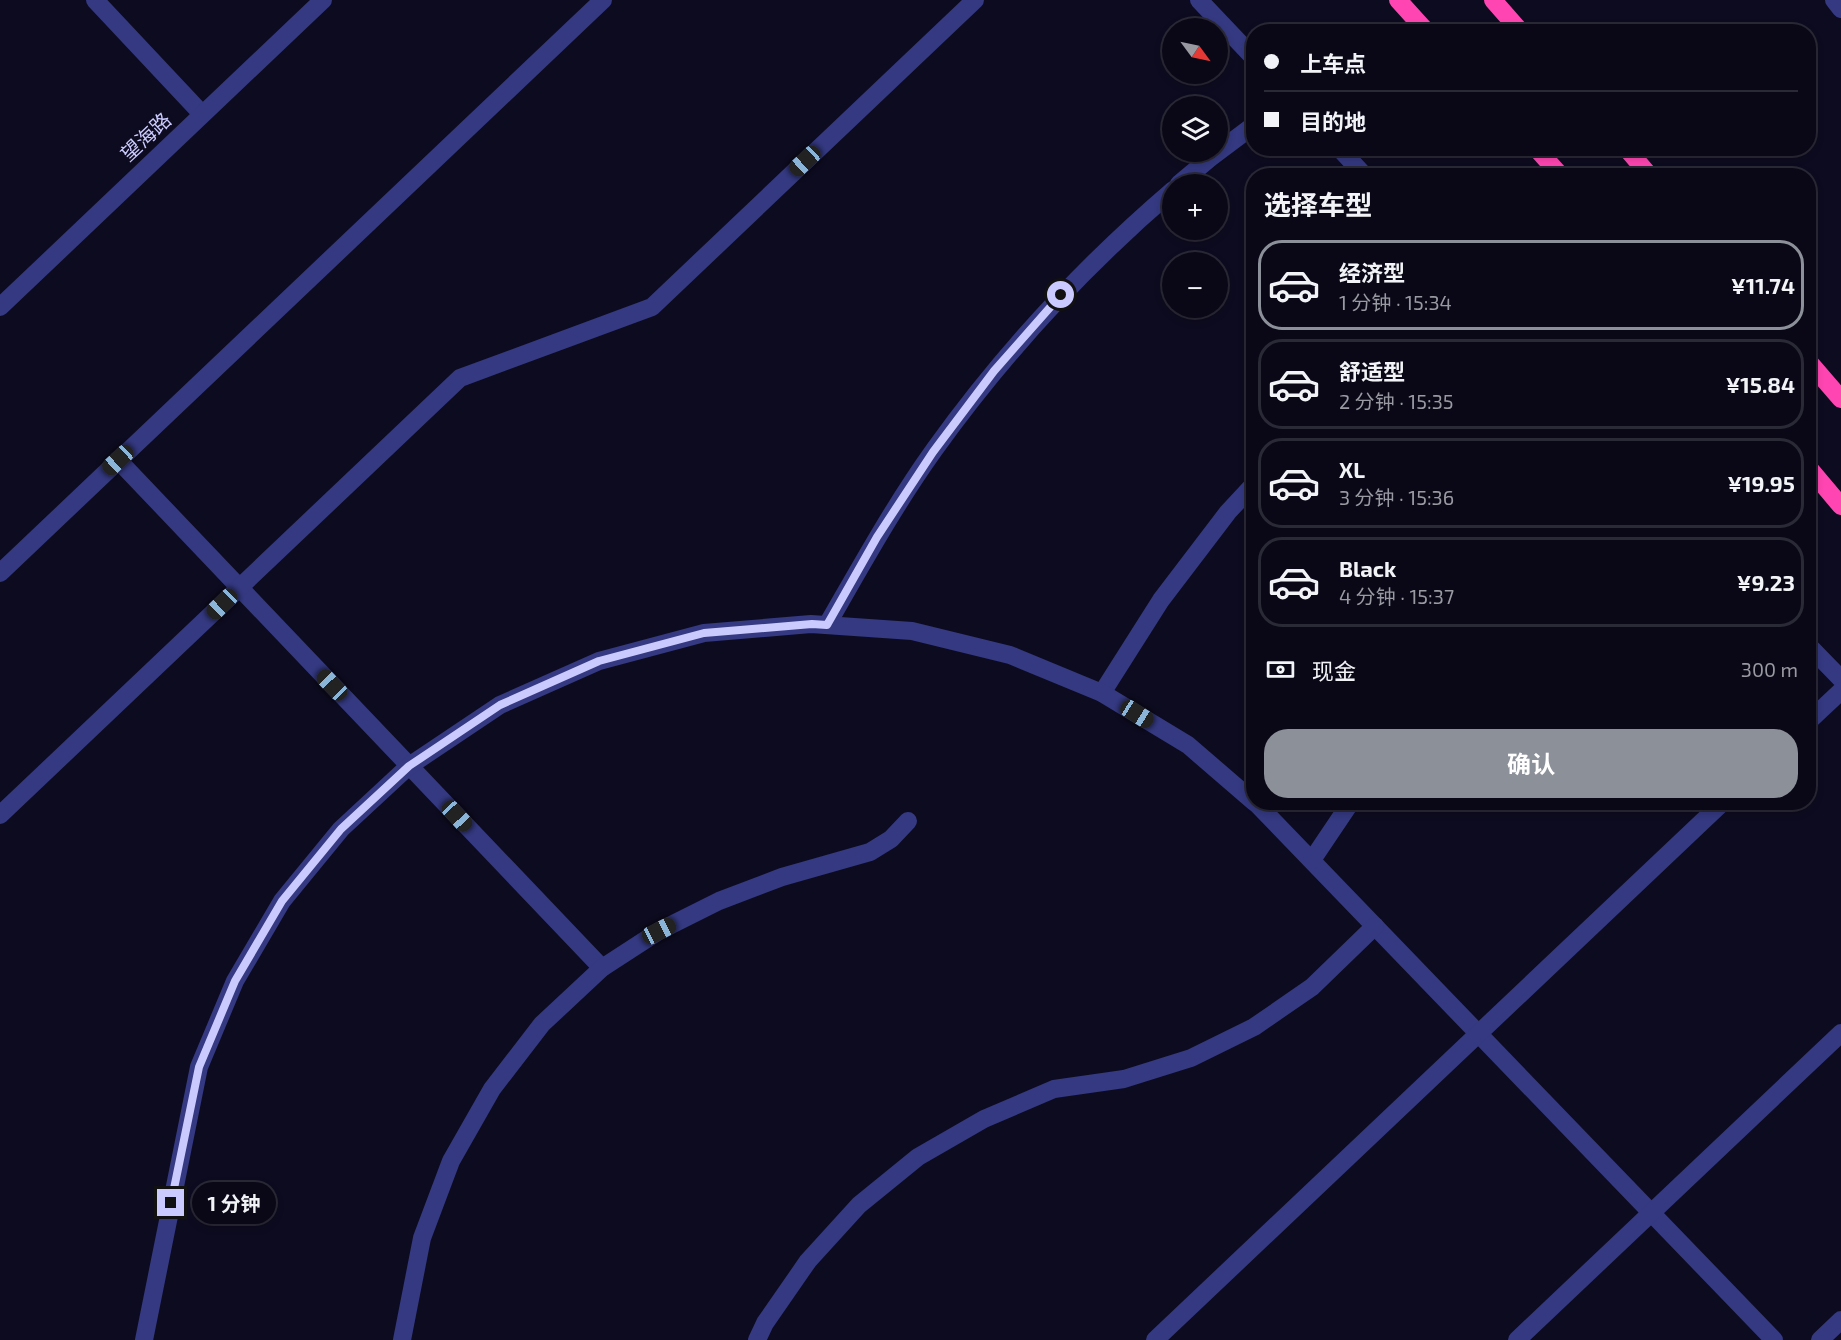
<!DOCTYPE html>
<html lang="zh">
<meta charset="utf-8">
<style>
body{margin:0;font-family:"Exo 2","Noto Sans SC",sans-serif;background:#131120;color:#f1f3f6;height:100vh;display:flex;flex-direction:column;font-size:22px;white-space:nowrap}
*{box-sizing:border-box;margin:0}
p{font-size:20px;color:#999aa1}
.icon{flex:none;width:33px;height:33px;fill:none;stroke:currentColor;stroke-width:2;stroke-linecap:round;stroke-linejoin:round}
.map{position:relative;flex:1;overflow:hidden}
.panel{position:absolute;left:1246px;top:168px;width:570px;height:642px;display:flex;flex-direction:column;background:#0a0817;border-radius:24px;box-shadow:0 3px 9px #0003,0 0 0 2px #2a2936}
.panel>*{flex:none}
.hud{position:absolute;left:1246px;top:24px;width:570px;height:132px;border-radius:24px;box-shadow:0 3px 9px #0003,0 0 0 2px #2a2936;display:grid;align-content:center;height:132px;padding:0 18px;background:#0a0817}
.needle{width:39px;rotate:123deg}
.buttons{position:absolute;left:1162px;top:18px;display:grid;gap:12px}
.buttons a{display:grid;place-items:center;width:66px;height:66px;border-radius:50%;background:#0a0817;box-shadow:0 3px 9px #0003,0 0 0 2px #2a2936;font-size:30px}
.end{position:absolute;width:27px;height:27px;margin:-14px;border:8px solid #cacaff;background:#111;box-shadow:0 0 0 3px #111}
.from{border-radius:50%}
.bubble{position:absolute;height:42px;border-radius:21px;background:#0a0817;box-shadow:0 3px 9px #0003,0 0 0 2px #2a2936;font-size:20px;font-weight:700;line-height:42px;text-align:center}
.car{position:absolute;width:18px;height:36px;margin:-18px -9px;border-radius:8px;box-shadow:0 0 4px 2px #0007;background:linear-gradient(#222 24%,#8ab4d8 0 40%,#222 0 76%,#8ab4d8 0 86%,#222 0)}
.hud b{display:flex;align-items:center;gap:21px;height:57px;font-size:22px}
.hud b+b{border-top:2px solid #2a2936}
.hud i{width:15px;height:15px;background:#f1f3f6}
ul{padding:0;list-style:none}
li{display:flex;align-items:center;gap:18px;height:90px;margin:0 12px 9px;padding:0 6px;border:3px solid #2a2936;border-radius:24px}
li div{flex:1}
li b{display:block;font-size:22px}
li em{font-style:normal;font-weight:700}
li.on{border-color:#8c9099}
li>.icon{width:54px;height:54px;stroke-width:1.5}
h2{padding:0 18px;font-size:27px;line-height:72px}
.pay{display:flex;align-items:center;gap:15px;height:66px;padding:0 18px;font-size:22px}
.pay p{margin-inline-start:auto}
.action{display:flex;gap:12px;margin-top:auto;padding:12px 18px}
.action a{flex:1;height:69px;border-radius:24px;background:#8c9099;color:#fff;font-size:24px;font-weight:700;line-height:69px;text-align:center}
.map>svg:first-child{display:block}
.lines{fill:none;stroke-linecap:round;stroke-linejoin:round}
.minor{stroke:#343981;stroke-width:18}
.highway{stroke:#ff45b2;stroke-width:18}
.route{stroke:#cacaff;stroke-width:8}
.labels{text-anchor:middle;stroke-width:6;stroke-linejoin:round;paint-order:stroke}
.street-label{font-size:20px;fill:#cacaff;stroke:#0d0b1f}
</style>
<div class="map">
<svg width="1841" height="1340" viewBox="0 0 1841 1340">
<rect width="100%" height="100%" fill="#0d0b1f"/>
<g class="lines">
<!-- minor -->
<g class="minor">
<polyline points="95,0 202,114"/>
<polyline points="1199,0 1254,58"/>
<polyline points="1834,0 1841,9"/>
<polyline points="1339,148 1365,176"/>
<polyline points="1179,184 1210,158 1254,125"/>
<polyline points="0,307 323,0"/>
<polyline points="118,460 602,968"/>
<polyline points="0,573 603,0"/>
<path d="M827 625C861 566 894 506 934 450 1003 354 1083 267 1173 190"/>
<polyline points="1809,646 1841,679"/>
<polyline points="1102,693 1161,600 1228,512 1254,484"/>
<polyline points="1809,721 1841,691"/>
<polyline points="1255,802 1774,1340"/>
<polyline points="0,815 460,378 652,307 975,0"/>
<polyline points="1312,860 1351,802"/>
<polyline points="144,1340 199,1067 235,981 282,901 341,829 409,766 500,705 599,661 704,633 811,624 912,631 1010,655 1102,693 1188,745 1254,802"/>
<polyline points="402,1340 422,1238 451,1161 492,1089 542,1024 602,968 659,931 719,901 782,877 870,852 891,839 908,821"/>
<polyline points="757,1340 765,1323 808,1261 859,1205 918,1157 984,1119 1054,1089 1124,1079 1191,1058 1254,1027 1312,987 1375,926"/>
<polyline points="1155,1340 1723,802"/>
<polyline points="1517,1340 1841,1033"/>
<polyline points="1820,1340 1841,1320"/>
</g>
<!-- highway -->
<g class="highway">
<polyline points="1398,0 1427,32"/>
<polyline points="1493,0 1521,32"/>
<polyline points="1536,148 1561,176"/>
<polyline points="1626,148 1650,176"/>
<polyline points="1809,362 1841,399"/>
<polyline points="1809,468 1841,506"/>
</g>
</g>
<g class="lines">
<!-- route -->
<polyline class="route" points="171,1203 199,1067 235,981 282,901 341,829 409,766 500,705 599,661 704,633 812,624 827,625 877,537 933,452 994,371 1061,295"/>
</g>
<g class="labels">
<!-- street labels -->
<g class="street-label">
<text transform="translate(146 137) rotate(-43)" y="7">望海路</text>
</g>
</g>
</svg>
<div class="buttons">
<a><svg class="needle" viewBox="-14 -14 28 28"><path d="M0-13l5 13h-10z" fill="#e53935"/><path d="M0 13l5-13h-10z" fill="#999aa1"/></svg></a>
<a><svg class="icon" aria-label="layers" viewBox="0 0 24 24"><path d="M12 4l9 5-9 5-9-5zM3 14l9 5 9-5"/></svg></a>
<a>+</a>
<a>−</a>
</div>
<i class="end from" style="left:1061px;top:295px"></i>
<i class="end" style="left:171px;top:1203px"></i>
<div class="bubble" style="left:192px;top:1182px;width:84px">1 分钟</div>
<i class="car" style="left:805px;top:161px;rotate:227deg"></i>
<i class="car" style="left:118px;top:460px;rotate:227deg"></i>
<i class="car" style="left:222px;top:604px;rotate:226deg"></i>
<i class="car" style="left:332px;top:685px;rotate:316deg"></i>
<i class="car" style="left:1137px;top:714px;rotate:122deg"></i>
<i class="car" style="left:457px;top:816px;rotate:137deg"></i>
<i class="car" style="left:659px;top:931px;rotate:63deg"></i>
<div class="hud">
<b><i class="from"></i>上车点</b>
<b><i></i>目的地</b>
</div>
<section class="panel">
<h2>选择车型</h2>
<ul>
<li class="on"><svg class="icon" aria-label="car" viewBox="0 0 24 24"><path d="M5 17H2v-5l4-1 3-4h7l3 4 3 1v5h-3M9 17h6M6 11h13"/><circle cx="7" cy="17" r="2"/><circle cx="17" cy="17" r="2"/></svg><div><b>经济型</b><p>1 分钟 · 15:34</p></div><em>¥11.74</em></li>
<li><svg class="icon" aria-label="car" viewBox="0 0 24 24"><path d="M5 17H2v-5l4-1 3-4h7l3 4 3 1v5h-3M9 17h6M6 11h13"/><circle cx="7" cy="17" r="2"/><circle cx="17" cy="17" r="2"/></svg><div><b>舒适型</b><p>2 分钟 · 15:35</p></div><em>¥15.84</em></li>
<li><svg class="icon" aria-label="car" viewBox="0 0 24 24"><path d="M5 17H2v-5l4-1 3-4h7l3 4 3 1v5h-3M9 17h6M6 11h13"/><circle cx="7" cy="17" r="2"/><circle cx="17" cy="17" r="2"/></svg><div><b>XL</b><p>3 分钟 · 15:36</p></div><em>¥19.95</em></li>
<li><svg class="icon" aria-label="car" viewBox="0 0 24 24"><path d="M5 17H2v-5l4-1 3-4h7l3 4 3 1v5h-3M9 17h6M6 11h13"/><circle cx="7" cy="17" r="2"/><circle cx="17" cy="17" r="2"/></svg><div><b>Black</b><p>4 分钟 · 15:37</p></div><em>¥9.23</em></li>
</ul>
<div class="pay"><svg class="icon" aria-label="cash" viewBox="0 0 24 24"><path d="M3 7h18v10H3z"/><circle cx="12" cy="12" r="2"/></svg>现金<p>300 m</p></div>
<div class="action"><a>确认</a></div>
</section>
</div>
